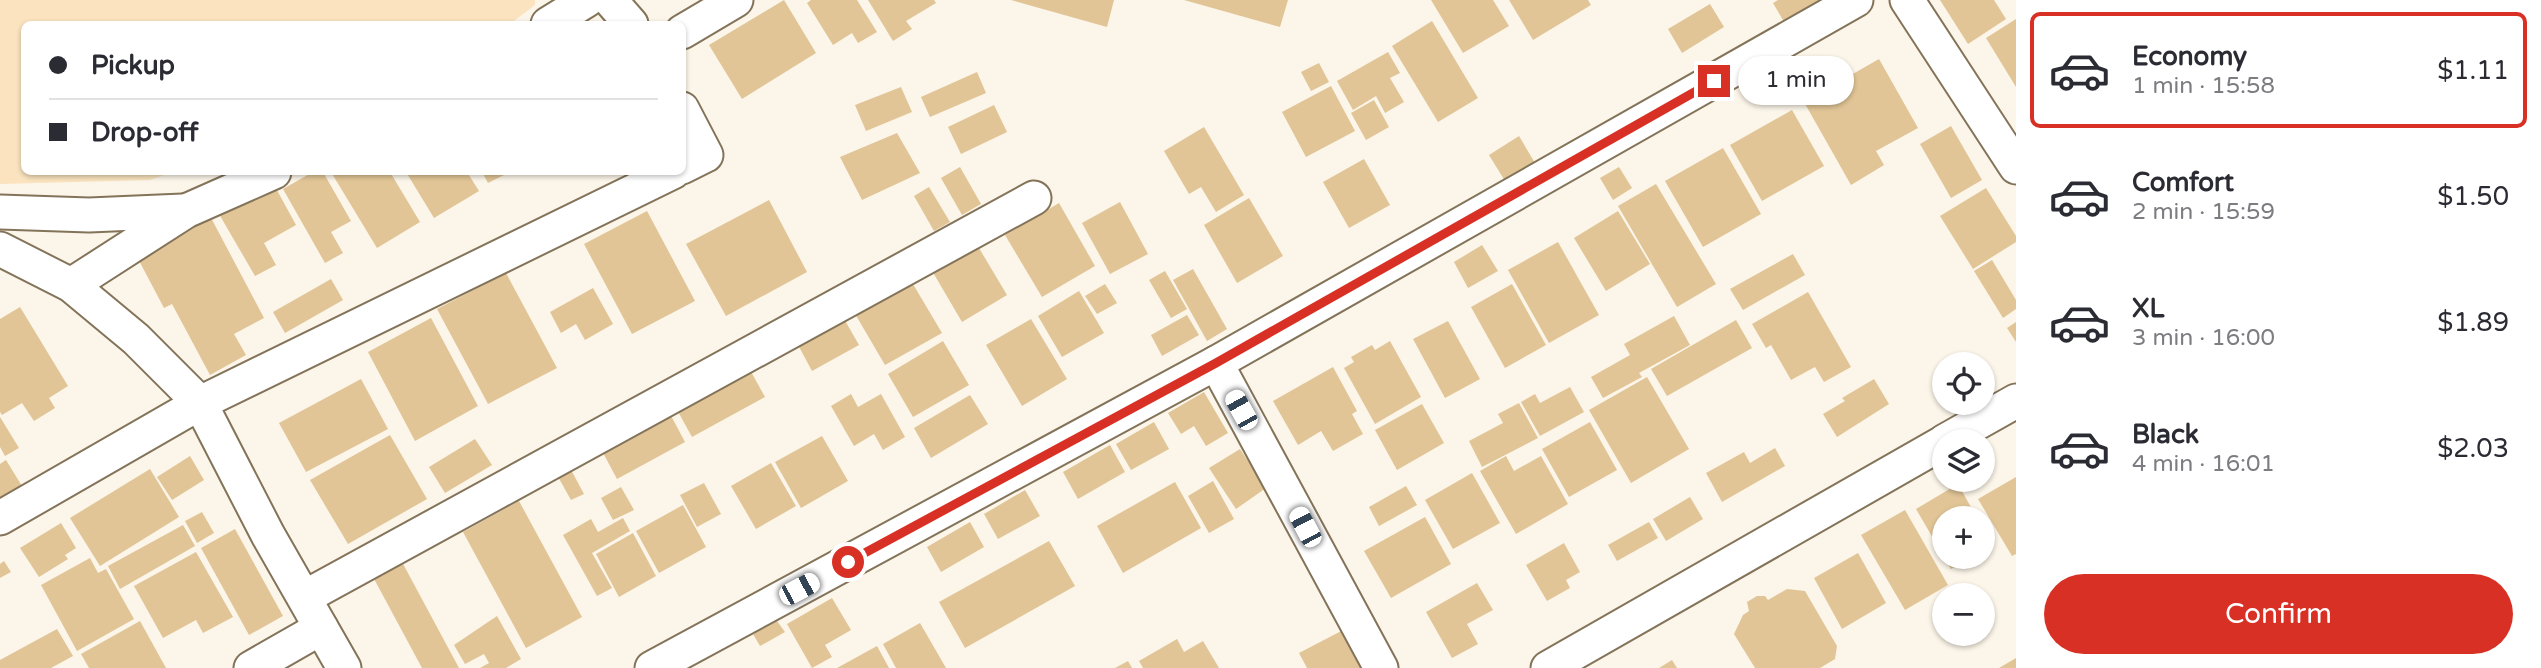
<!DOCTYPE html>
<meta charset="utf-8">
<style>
body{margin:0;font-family:"Varela Round",sans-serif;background:#f2f2f3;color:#2b2b33;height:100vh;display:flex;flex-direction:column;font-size:26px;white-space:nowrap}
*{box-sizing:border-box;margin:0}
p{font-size:23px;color:#7c7c81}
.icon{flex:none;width:38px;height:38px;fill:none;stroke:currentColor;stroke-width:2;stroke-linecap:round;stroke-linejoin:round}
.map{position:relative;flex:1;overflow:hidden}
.details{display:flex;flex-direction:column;background:#fff;width:525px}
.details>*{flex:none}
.banner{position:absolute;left:21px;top:21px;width:665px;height:154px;border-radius:10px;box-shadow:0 2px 5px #0004;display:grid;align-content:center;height:154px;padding:0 28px;background:#fff}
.tools{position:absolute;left:1932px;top:352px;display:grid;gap:14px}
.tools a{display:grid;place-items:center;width:63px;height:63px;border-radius:50%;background:#fff;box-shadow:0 2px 5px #0004;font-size:35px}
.end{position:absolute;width:32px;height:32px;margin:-16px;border:9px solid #d93025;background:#fff;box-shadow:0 0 0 4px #fff}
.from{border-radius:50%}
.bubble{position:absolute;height:49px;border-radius:24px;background:#fff;box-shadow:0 2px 5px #0004;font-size:23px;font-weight:600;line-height:49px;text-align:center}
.car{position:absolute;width:21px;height:42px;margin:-21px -10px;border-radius:9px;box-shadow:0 0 5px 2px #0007;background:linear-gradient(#fff 24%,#345 0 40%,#fff 0 76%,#345 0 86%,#fff 0)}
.banner b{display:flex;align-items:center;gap:24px;height:66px;font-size:26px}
.banner b+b{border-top:2px solid #e1e1e2}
.banner i{width:18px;height:18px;background:#2b2b33}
ul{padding:12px 0 0;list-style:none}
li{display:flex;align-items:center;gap:21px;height:116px;margin:0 14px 10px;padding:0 14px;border:4px solid transparent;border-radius:10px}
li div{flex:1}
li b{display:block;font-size:26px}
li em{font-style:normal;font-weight:600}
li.active{border-color:#d93025}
li>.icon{width:63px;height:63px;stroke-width:1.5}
.cta{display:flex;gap:14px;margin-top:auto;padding:14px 28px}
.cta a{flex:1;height:80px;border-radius:42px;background:#d93025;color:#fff;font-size:28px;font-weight:600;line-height:80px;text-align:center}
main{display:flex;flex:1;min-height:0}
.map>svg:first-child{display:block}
.green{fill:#fae3be}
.building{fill:#e1c596}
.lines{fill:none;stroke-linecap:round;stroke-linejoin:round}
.minor-casing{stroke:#837359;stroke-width:37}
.minor{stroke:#fff;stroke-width:33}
.route{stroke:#d93025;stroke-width:9}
</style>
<main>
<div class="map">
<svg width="2016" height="668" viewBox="0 0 2016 668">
<rect width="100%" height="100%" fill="#fcf5e9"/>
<!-- green -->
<polygon class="green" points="0,0 535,0 535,5 510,24 24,24 24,172 173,172 150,180 0,184"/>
<!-- building -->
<g class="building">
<polygon points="784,0 816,53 742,99 709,45"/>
<polygon points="811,0 857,0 877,32 858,43 852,33 833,45 807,3"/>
<polygon points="868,0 934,0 936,3 906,21 912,29 893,41"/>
<polygon points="1011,0 1114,0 1107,27"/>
<polygon points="1184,0 1288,0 1280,27"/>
<polygon points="1431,0 1493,0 1509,26 1463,53"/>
<polygon points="1509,0 1588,0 1591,5 1533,40"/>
<polygon points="1778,0 1831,0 1787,27 1773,3"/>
<polygon points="1940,0 1994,0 2006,19 1968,44"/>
<polygon points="1710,4 1724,27 1682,53 1668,29"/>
<polygon points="2016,19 2016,87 1986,38"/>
<polygon points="1432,21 1478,98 1438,122 1392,46"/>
<polygon points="1388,52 1400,73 1390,78 1404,102 1385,113 1376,96 1353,110 1337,81"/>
<polygon points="1879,59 1918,128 1876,151 1884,165 1851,185 1804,102"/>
<polygon points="1319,63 1329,82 1311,91 1301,72"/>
<polygon points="977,72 986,93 930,117 921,97"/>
<polygon points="1331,86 1355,131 1306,157 1282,112"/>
<polygon points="901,87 912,112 866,131 855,105"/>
<polygon points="1374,100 1389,127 1366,140 1351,113"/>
<polygon points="994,105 1007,132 961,154 948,127"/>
<polygon points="1792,110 1824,166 1762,201 1730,145"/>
<polygon points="1951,126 1982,180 1951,198 1920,144"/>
<polygon points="1204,127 1244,195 1216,212 1201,187 1189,194 1164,151"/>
<polygon points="897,133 920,173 862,200 840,157"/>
<polygon points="1519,136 1535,163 1505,181 1489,155"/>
<polygon points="1723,148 1761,214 1703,247 1665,181"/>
<polygon points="1364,159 1390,205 1349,228 1323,182"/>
<polygon points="960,167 981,204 962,215 941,178"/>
<polygon points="1619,167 1632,188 1613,200 1600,178"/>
<polygon points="313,172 323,172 351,221 331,232 343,253 325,263 283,189"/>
<polygon points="331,172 390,172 420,222 377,248"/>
<polygon points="406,172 467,172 479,191 434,218"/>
<polygon points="482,172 510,172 488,183"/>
<polygon points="273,183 296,225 264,243 276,265 255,276 219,214"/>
<polygon points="1656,184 1716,284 1677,307 1618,206"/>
<polygon points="929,187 950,222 934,231 914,196"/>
<polygon points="1986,188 2016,236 2016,242 1973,269 1940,216"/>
<polygon points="1249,198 1283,256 1237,283 1204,225"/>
<polygon points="769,200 807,272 726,316 686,244"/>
<polygon points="1120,202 1148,254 1110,274 1082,223"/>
<polygon points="1059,203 1095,266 1042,297 1005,235"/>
<polygon points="647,211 695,301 632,334 584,244"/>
<polygon points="1618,211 1650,264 1606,291 1574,238"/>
<polygon points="209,214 264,318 234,334 246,355 210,375 172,304 164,308 135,253"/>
<polygon points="1558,242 1599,315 1549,343 1508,270"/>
<polygon points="976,243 1007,295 962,322 931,269"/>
<polygon points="1482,245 1498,271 1468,288 1454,262"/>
<polygon points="1793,254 1805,275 1743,310 1730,289"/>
<polygon points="1992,260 2016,300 2016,309 2003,318 1974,271"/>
<polygon points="1193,269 1227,329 1207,341 1173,280"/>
<polygon points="1165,271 1187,309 1171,318 1149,280"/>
<polygon points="506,273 557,368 488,404 437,309"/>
<polygon points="907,274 942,333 885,365 851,307"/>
<polygon points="331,279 343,300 285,333 273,312"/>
<polygon points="1105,284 1117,303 1097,314 1085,296"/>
<polygon points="1512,284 1546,345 1505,368 1471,307"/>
<polygon points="593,288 613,324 585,340 576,324 561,333 550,312"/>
<polygon points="1079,291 1104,333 1062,357 1038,316"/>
<polygon points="1808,292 1851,367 1824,382 1815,367 1791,380 1771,345 1766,348 1752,324"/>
<polygon points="20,307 68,386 49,398 55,408 34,421 22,403 2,415 0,412 0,319"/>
<polygon points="1187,315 1199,335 1162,356 1151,335"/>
<polygon points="1674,316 1690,345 1639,373 1642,377 1603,398 1591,377 1630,355 1624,344"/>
<polygon points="843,317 859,345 812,371 797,343"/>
<polygon points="431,318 478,406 415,441 368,352"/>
<polygon points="1031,319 1067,379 1022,406 986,345"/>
<polygon points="1736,320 1752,348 1667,396 1651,369"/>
<polygon points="1448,321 1480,379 1445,398 1413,339"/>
<polygon points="2016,322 2016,342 2007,328"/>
<polygon points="943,341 969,385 913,417 888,374"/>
<polygon points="1390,341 1421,397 1375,424 1344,368 1354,362 1351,357 1372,345 1375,350"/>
<polygon points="1333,367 1357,411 1352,414 1363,434 1333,451 1321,431 1298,445 1273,401"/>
<polygon points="749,368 765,397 692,437 676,408"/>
<polygon points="1647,377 1689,449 1631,483 1589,410"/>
<polygon points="361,379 388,429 306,472 279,423"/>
<polygon points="1874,379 1889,404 1837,437 1823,414 1845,401 1842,398"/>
<polygon points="1570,387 1584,412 1540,436 1521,402 1535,394 1540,403"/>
<polygon points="1204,392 1228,433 1206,446 1194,426 1181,434 1168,413"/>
<polygon points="851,394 858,407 881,394 905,437 883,450 874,434 854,446 831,406"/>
<polygon points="970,395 988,424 931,458 914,428"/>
<polygon points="1519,403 1538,438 1482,467 1469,441 1503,423 1498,414"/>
<polygon points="1422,404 1444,443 1397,470 1375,430"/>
<polygon points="669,412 685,442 617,479 601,449"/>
<polygon points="0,417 19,448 5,456 0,447"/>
<polygon points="1154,422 1169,449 1131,470 1116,444"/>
<polygon points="1590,422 1617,470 1569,497 1542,449"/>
<polygon points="390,435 427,499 348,544 310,480"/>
<polygon points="822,436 848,481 801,508 775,462"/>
<polygon points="475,439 492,465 445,493 429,467"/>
<polygon points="1110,445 1125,472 1078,499 1063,472"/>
<polygon points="1775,448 1785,466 1722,502 1706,473 1744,452 1750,463"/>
<polygon points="1240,449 1266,488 1236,509 1209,468"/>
<polygon points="190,456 204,480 172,500 157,477"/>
<polygon points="1506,456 1514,471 1541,456 1568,504 1516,534 1480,471"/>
<polygon points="6,460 25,491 0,506 0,464"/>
<polygon points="771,463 796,506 756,529 731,486"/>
<polygon points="570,468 584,494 571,500 557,475"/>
<polygon points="150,469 179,517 100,566 70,518"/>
<polygon points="1472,473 1500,523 1453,549 1425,500"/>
<polygon points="2016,477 2016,554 2012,556 1978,499"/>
<polygon points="1213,481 1234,519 1209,533 1188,496"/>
<polygon points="1175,482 1201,528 1123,573 1097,526"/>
<polygon points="704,483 721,514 697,527 680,495"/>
<polygon points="1958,484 1977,518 1944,518 1944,556 1973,556 1951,569 1916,509"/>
<polygon points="1406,486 1417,505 1379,526 1369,507"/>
<polygon points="621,487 634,510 613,520 601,498"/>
<polygon points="1025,490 1040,516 998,539 984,514"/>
<polygon points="1690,497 1703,519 1666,541 1653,519"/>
<polygon points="519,501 582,617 526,648 463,532"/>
<polygon points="683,505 706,547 659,573 636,531"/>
<polygon points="1905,510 1948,585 1905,610 1861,535"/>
<polygon points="202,512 214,533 197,543 185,521"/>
<polygon points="1425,517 1451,564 1391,598 1364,551"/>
<polygon points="623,518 630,531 592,553 612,588 597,596 563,535 591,519 598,532"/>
<polygon points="970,522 984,547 941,572 927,547"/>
<polygon points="1649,522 1658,538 1617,561 1608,545"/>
<polygon points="61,523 76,548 65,555 68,559 39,577 20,548"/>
<polygon points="183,525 195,546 120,589 108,566"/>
<polygon points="1983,527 1993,545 1983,551"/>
<polygon points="235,529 283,616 249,635 201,548"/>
<polygon points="633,533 656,576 619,597 596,554"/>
<polygon points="1049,541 1075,586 965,648 939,602"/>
<polygon points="1564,543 1580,572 1566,580 1570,588 1547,601 1526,565"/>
<polygon points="196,552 233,617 203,633 196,620 163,638 134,586"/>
<polygon points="1858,553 1886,603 1842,629 1814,578"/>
<polygon points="90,558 98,573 106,569 134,619 77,651 41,585"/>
<polygon points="4,561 11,572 0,578 0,564"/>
<polygon points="402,562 459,668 422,668 373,577"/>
<polygon points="1477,583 1493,610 1467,624 1478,644 1452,658 1426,612"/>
<polygon points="1787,589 1805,591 1837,646 1835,659 1820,668 1755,668 1734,634 1743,615 1749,611 1747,602 1757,596 1765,596 1768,600"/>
<polygon points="832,598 851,630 825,645 832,657 812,668 787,624"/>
<polygon points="497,616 521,659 506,668 480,668 489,663 484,654 465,664 454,645"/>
<polygon points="140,621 166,668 89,668 81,654"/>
<polygon points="777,621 785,632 760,646 753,634"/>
<polygon points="920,623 946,668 896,668 883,644"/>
<polygon points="1347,628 1368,668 1307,668 1299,653"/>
<polygon points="57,629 73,656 51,668 0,668 0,660"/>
<polygon points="1177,639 1184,652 1203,641 1219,668 1143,668 1139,661"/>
<polygon points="877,646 889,668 837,668"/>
<polygon points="2016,658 2016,668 1999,668"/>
<polygon points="1672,660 1677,668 1659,668"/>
<polygon points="1128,661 1132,668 1115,668"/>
</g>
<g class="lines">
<defs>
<g id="minor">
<polyline points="610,0 631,24"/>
<polyline points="1907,0 2016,167"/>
<polyline points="548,24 587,0"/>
<polyline points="682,32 736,0"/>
<polyline points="682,109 706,155 682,167"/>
<polyline points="0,212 89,215 183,211"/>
<polyline points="0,249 71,285 136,339 200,403 268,535 344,668"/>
<polyline points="71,285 186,211 274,172"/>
<polyline points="1216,363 1381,668"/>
<polyline points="1945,441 2016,401"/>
<polyline points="0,518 200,403 673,172"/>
<polyline points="305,597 1034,198"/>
<polyline points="251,668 321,628"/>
<polyline points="652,668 1216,363 1856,0"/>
<polyline points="1548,668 1944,442"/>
</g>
</defs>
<!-- minor casing -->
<use href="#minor" class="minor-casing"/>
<!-- minor -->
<use href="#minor" class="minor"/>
</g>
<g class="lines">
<!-- route -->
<polyline class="route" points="848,562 1216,363 1714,81"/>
</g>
</svg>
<div class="tools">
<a><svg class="icon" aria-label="locate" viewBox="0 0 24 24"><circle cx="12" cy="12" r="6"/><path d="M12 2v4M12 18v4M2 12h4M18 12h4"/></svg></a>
<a><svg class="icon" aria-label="layers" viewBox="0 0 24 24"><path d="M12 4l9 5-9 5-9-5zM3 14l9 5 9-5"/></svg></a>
<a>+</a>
<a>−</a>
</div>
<i class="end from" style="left:848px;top:562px"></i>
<i class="end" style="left:1714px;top:81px"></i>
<div class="bubble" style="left:1738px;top:56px;width:116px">1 min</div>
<i class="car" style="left:1241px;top:410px;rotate:331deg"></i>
<i class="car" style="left:1305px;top:527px;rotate:332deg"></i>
<i class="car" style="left:799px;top:589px;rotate:62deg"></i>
<div class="banner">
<b><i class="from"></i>Pickup</b>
<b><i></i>Drop-off</b>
</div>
</div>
<section class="details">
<ul>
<li class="active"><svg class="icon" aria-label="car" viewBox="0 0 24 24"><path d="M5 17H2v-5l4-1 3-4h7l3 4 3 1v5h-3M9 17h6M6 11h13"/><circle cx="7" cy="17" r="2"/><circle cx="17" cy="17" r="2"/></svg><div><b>Economy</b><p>1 min · 15:58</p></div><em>$1.11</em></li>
<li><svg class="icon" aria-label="car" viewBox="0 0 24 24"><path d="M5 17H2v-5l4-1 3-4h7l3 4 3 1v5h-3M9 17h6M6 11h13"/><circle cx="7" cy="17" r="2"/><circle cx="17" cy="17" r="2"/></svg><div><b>Comfort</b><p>2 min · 15:59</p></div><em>$1.50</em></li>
<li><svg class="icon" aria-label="car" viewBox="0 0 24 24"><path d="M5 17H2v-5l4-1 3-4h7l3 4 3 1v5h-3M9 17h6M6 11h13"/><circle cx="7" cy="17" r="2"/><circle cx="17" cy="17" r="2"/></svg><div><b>XL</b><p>3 min · 16:00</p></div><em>$1.89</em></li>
<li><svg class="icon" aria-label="car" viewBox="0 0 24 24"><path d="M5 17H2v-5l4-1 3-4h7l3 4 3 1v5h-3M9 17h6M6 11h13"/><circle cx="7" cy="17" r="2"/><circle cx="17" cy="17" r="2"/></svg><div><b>Black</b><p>4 min · 16:01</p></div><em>$2.03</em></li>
</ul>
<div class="cta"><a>Confirm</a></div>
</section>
</main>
